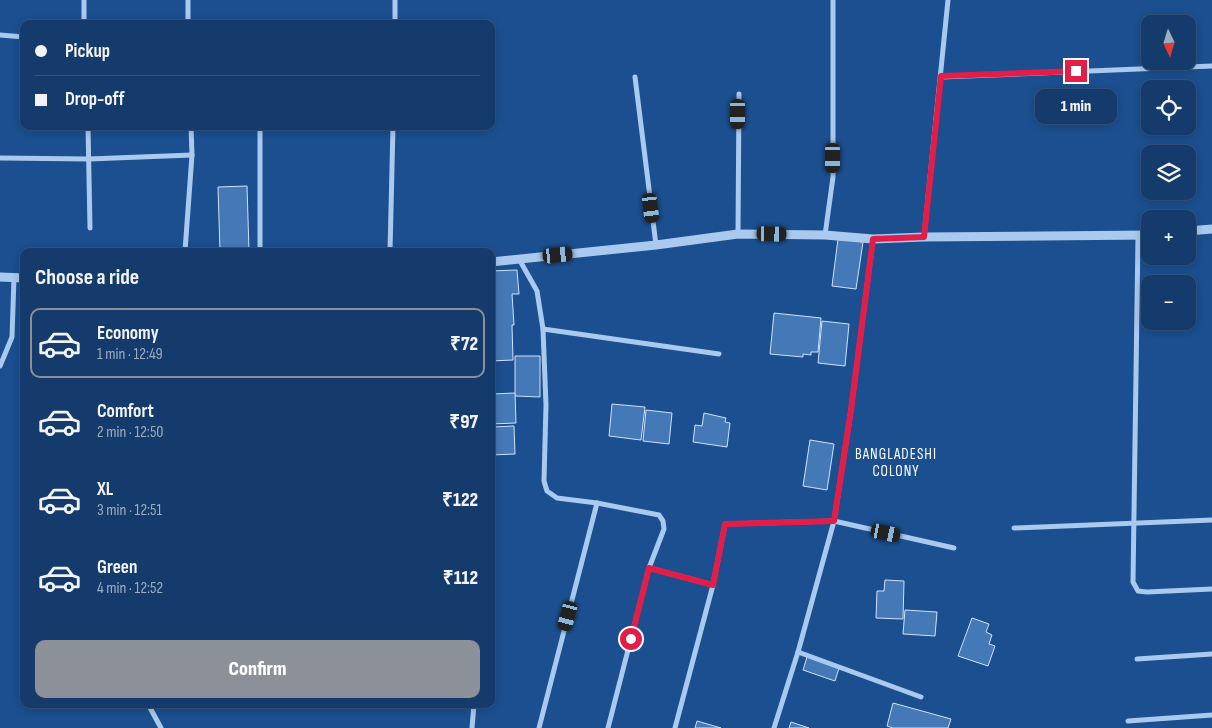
<!DOCTYPE html>
<meta charset="utf-8">
<style>
body{margin:0;font-family:"Sofia Sans Condensed",sans-serif;background:#1d4271;color:#f1f3f6;height:100vh;display:flex;flex-direction:column;font-size:19px;white-space:nowrap}
*{box-sizing:border-box;margin:0}
p{font-size:16px;color:#9dadc1}
.icon{flex:none;width:28px;height:28px;fill:none;stroke:currentColor;stroke-width:2;stroke-linecap:round;stroke-linejoin:round}
.map{position:relative;flex:1;overflow:hidden}
.sheet{position:absolute;left:20px;top:248px;width:475px;height:460px;display:flex;flex-direction:column;background:#143b6b;border-radius:10px;box-shadow:0 2px 8px #0003,0 0 0 1px #33557e}
.sheet>*{flex:none}
.hud{position:absolute;left:20px;top:20px;width:475px;height:110px;border-radius:10px;box-shadow:0 2px 8px #0003,0 0 0 1px #33557e;display:grid;align-content:center;height:110px;padding:0 15px;background:#143b6b}
.needle{width:32px;rotate:176deg}
.tools{position:absolute;left:1141px;top:15px;display:grid;gap:10px}
.tools a{display:grid;place-items:center;width:55px;height:55px;border-radius:10px;background:#143b6b;box-shadow:0 2px 8px #0003,0 0 0 1px #33557e;font-size:25px}
.end{position:absolute;width:22px;height:22px;margin:-11px;border:6px solid #e11d48;background:#fff;box-shadow:0 0 0 2px #fff}
.from{border-radius:50%}
.bubble{position:absolute;height:35px;border-radius:10px;background:#143b6b;box-shadow:0 2px 8px #0003,0 0 0 1px #33557e;font-size:16px;font-weight:800;line-height:35px;text-align:center}
.car{position:absolute;width:15px;height:30px;margin:-15px -8px;border-radius:6px;box-shadow:0 0 4px 1px #0007;background:linear-gradient(#222 24%,#8ab4d8 0 40%,#222 0 76%,#8ab4d8 0 86%,#222 0)}
.hud b{display:flex;align-items:center;gap:18px;height:48px;font-size:19px}
.hud b+b{border-top:1px solid #33557e}
.hud i{width:12px;height:12px;background:#f1f3f6}
ul{padding:0;list-style:none}
li{display:flex;align-items:center;gap:15px;height:70px;margin:0 10px 8px;padding:0 5px;border:2px solid transparent;border-radius:10px}
li div{flex:1}
li b{display:block;font-size:19px}
li em{font-style:normal;font-weight:800}
li.on{border-color:#8c9099}
li>.icon{width:45px;height:45px;stroke-width:1.5}
h2{padding:0 15px;font-size:22px;line-height:60px}
.action{display:flex;gap:10px;margin-top:auto;padding:10px 15px}
.action a{flex:1;height:58px;border-radius:10px;background:#8c9099;color:#fff;font-size:20px;font-weight:800;line-height:58px;text-align:center}
.map>svg:first-child{display:block}
.building{fill:#4478b7;stroke:#cfe3fa}
.lines{fill:none;stroke-linecap:round;stroke-linejoin:round}
.minor{stroke:#a9c9ee;stroke-width:5}
.tertiary{stroke:#a9c9ee;stroke-width:9}
.route{stroke:#e11d48;stroke-width:6}
.labels{text-anchor:middle;stroke-width:5;stroke-linejoin:round;paint-order:stroke}
.neighbourhood-label{font-size:15px;letter-spacing:1px;fill:#fff;stroke:#1b4f8f}
</style>
<div class="map">
<svg width="1212" height="728" viewBox="0 0 1212 728">
<rect width="100%" height="100%" fill="#1b4f8f"/>
<!-- building -->
<g class="building">
<polygon points="247,186 249,251 220,251 218,187"/>
<polygon points="838,239 863,242 856,289 832,286"/>
<polygon points="517,270 519,294 512,294 514,325 512,325 513,360 491,361 491,271"/>
<polygon points="774,313 821,318 818,352 811,352 811,355 803,354 803,357 770,354"/>
<polygon points="822,321 849,324 845,366 818,363"/>
<polygon points="515,356 540,356 540,397 515,396"/>
<polygon points="515,393 516,423 491,424 491,394"/>
<polygon points="612,404 645,407 641,440 609,436"/>
<polygon points="646,410 672,413 669,444 643,441"/>
<polygon points="704,413 726,418 725,422 730,423 727,447 693,442 695,425 702,426"/>
<polygon points="514,426 515,454 491,455 491,427"/>
<polygon points="810,440 834,444 827,490 803,486"/>
<polygon points="885,580 904,581 903,619 876,618 877,591 884,591"/>
<polygon points="905,610 937,612 935,636 903,634"/>
<polygon points="972,618 989,624 986,632 992,635 989,644 995,646 988,666 958,656"/>
<polygon points="807,657 839,668 835,681 803,670"/>
<polygon points="893,703 951,719 948,728 893,728 887,726"/>
<polygon points="697,721 721,728 695,728"/>
<polygon points="791,722 809,728 789,728"/>
</g>
<g class="lines">
<!-- minor -->
<g class="minor">
<polyline points="84,0 84,24"/>
<polyline points="188,0 188,24"/>
<polyline points="395,24 395,0"/>
<polyline points="0,35 24,37"/>
<polyline points="635,77 656,245"/>
<polyline points="941,77 1212,66"/>
<polyline points="88,126 90,228"/>
<polyline points="0,158 89,159 192,155"/>
<polyline points="738,234 739,94"/>
<polyline points="825,235 833,177 833,0"/>
<polyline points="1138,236 1133,582 1138,591 1147,592 1212,589"/>
<polyline points="924,237 948,0"/>
<polyline points="185,251 192,155 191,126"/>
<polyline points="260,251 260,126"/>
<polyline points="390,251 393,126"/>
<polyline points="519,259 537,291 543,329 546,405 544,481 547,491 557,498 597,503 659,515 663,521 664,529 649,568 608,728"/>
<polyline points="543,329 719,354"/>
<polyline points="0,366 12,337 14,278"/>
<polyline points="1014,528 1212,520"/>
<polyline points="649,568 713,585"/>
<polyline points="798,652 921,697"/>
<polyline points="1137,659 1212,654"/>
<polyline points="148,704 161,728"/>
<polyline points="1128,721 1212,715"/>
<polyline points="472,728 474,704"/>
<polyline points="539,728 597,503"/>
<polyline points="675,728 713,585 725,524 834,521 954,548"/>
<polyline points="774,728 798,652 834,521 851,410 873,239"/>
</g>
<!-- tertiary -->
<g class="tertiary">
<polyline points="1188,231 1212,229"/>
<polyline points="491,262 656,245 738,234 825,235 873,239 924,237 1150,235"/>
<polyline points="0,277 24,278"/>
</g>
</g>
<g class="lines">
<!-- route -->
<polyline class="route" points="631,639 649,568 713,585 725,524 834,521 851,410 873,239 924,237 941,76 1076,71"/>
</g>
<g class="labels">
<!-- neighbourhood labels -->
<g class="neighbourhood-label">
<text x="896" y="459">BANGLADESHI<tspan x="896" dy="17">COLONY</tspan></text>
</g>
</g>
</svg>
<div class="tools">
<a><svg class="needle" viewBox="-14 -14 28 28"><path d="M0-13l5 13h-10z" fill="#e53935"/><path d="M0 13l5-13h-10z" fill="#9dadc1"/></svg></a>
<a><svg class="icon" aria-label="locate" viewBox="0 0 24 24"><circle cx="12" cy="12" r="6"/><path d="M12 2v4M12 18v4M2 12h4M18 12h4"/></svg></a>
<a><svg class="icon" aria-label="layers" viewBox="0 0 24 24"><path d="M12 4l9 5-9 5-9-5zM3 14l9 5 9-5"/></svg></a>
<a>+</a>
<a>−</a>
</div>
<i class="end from" style="left:631px;top:639px"></i>
<i class="end" style="left:1076px;top:71px"></i>
<div class="bubble" style="left:1035px;top:89px;width:82px">1 min</div>
<i class="car" style="left:738px;top:114px;rotate:180deg"></i>
<i class="car" style="left:833px;top:158px;rotate:180deg"></i>
<i class="car" style="left:651px;top:208px;rotate:173deg"></i>
<i class="car" style="left:772px;top:234px;rotate:91deg"></i>
<i class="car" style="left:558px;top:255px;rotate:84deg"></i>
<i class="car" style="left:886px;top:533px;rotate:102deg"></i>
<i class="car" style="left:568px;top:616px;rotate:195deg"></i>
<div class="hud">
<b><i class="from"></i>Pickup</b>
<b><i></i>Drop-off</b>
</div>
<section class="sheet">
<h2>Choose a ride</h2>
<ul>
<li class="on"><svg class="icon" aria-label="car" viewBox="0 0 24 24"><path d="M5 17H2v-5l4-1 3-4h7l3 4 3 1v5h-3M9 17h6M6 11h13"/><circle cx="7" cy="17" r="2"/><circle cx="17" cy="17" r="2"/></svg><div><b>Economy</b><p>1 min · 12:49</p></div><em>₹72</em></li>
<li><svg class="icon" aria-label="car" viewBox="0 0 24 24"><path d="M5 17H2v-5l4-1 3-4h7l3 4 3 1v5h-3M9 17h6M6 11h13"/><circle cx="7" cy="17" r="2"/><circle cx="17" cy="17" r="2"/></svg><div><b>Comfort</b><p>2 min · 12:50</p></div><em>₹97</em></li>
<li><svg class="icon" aria-label="car" viewBox="0 0 24 24"><path d="M5 17H2v-5l4-1 3-4h7l3 4 3 1v5h-3M9 17h6M6 11h13"/><circle cx="7" cy="17" r="2"/><circle cx="17" cy="17" r="2"/></svg><div><b>XL</b><p>3 min · 12:51</p></div><em>₹122</em></li>
<li><svg class="icon" aria-label="car" viewBox="0 0 24 24"><path d="M5 17H2v-5l4-1 3-4h7l3 4 3 1v5h-3M9 17h6M6 11h13"/><circle cx="7" cy="17" r="2"/><circle cx="17" cy="17" r="2"/></svg><div><b>Green</b><p>4 min · 12:52</p></div><em>₹112</em></li>
</ul>
<div class="action"><a>Confirm</a></div>
</section>
</div>
